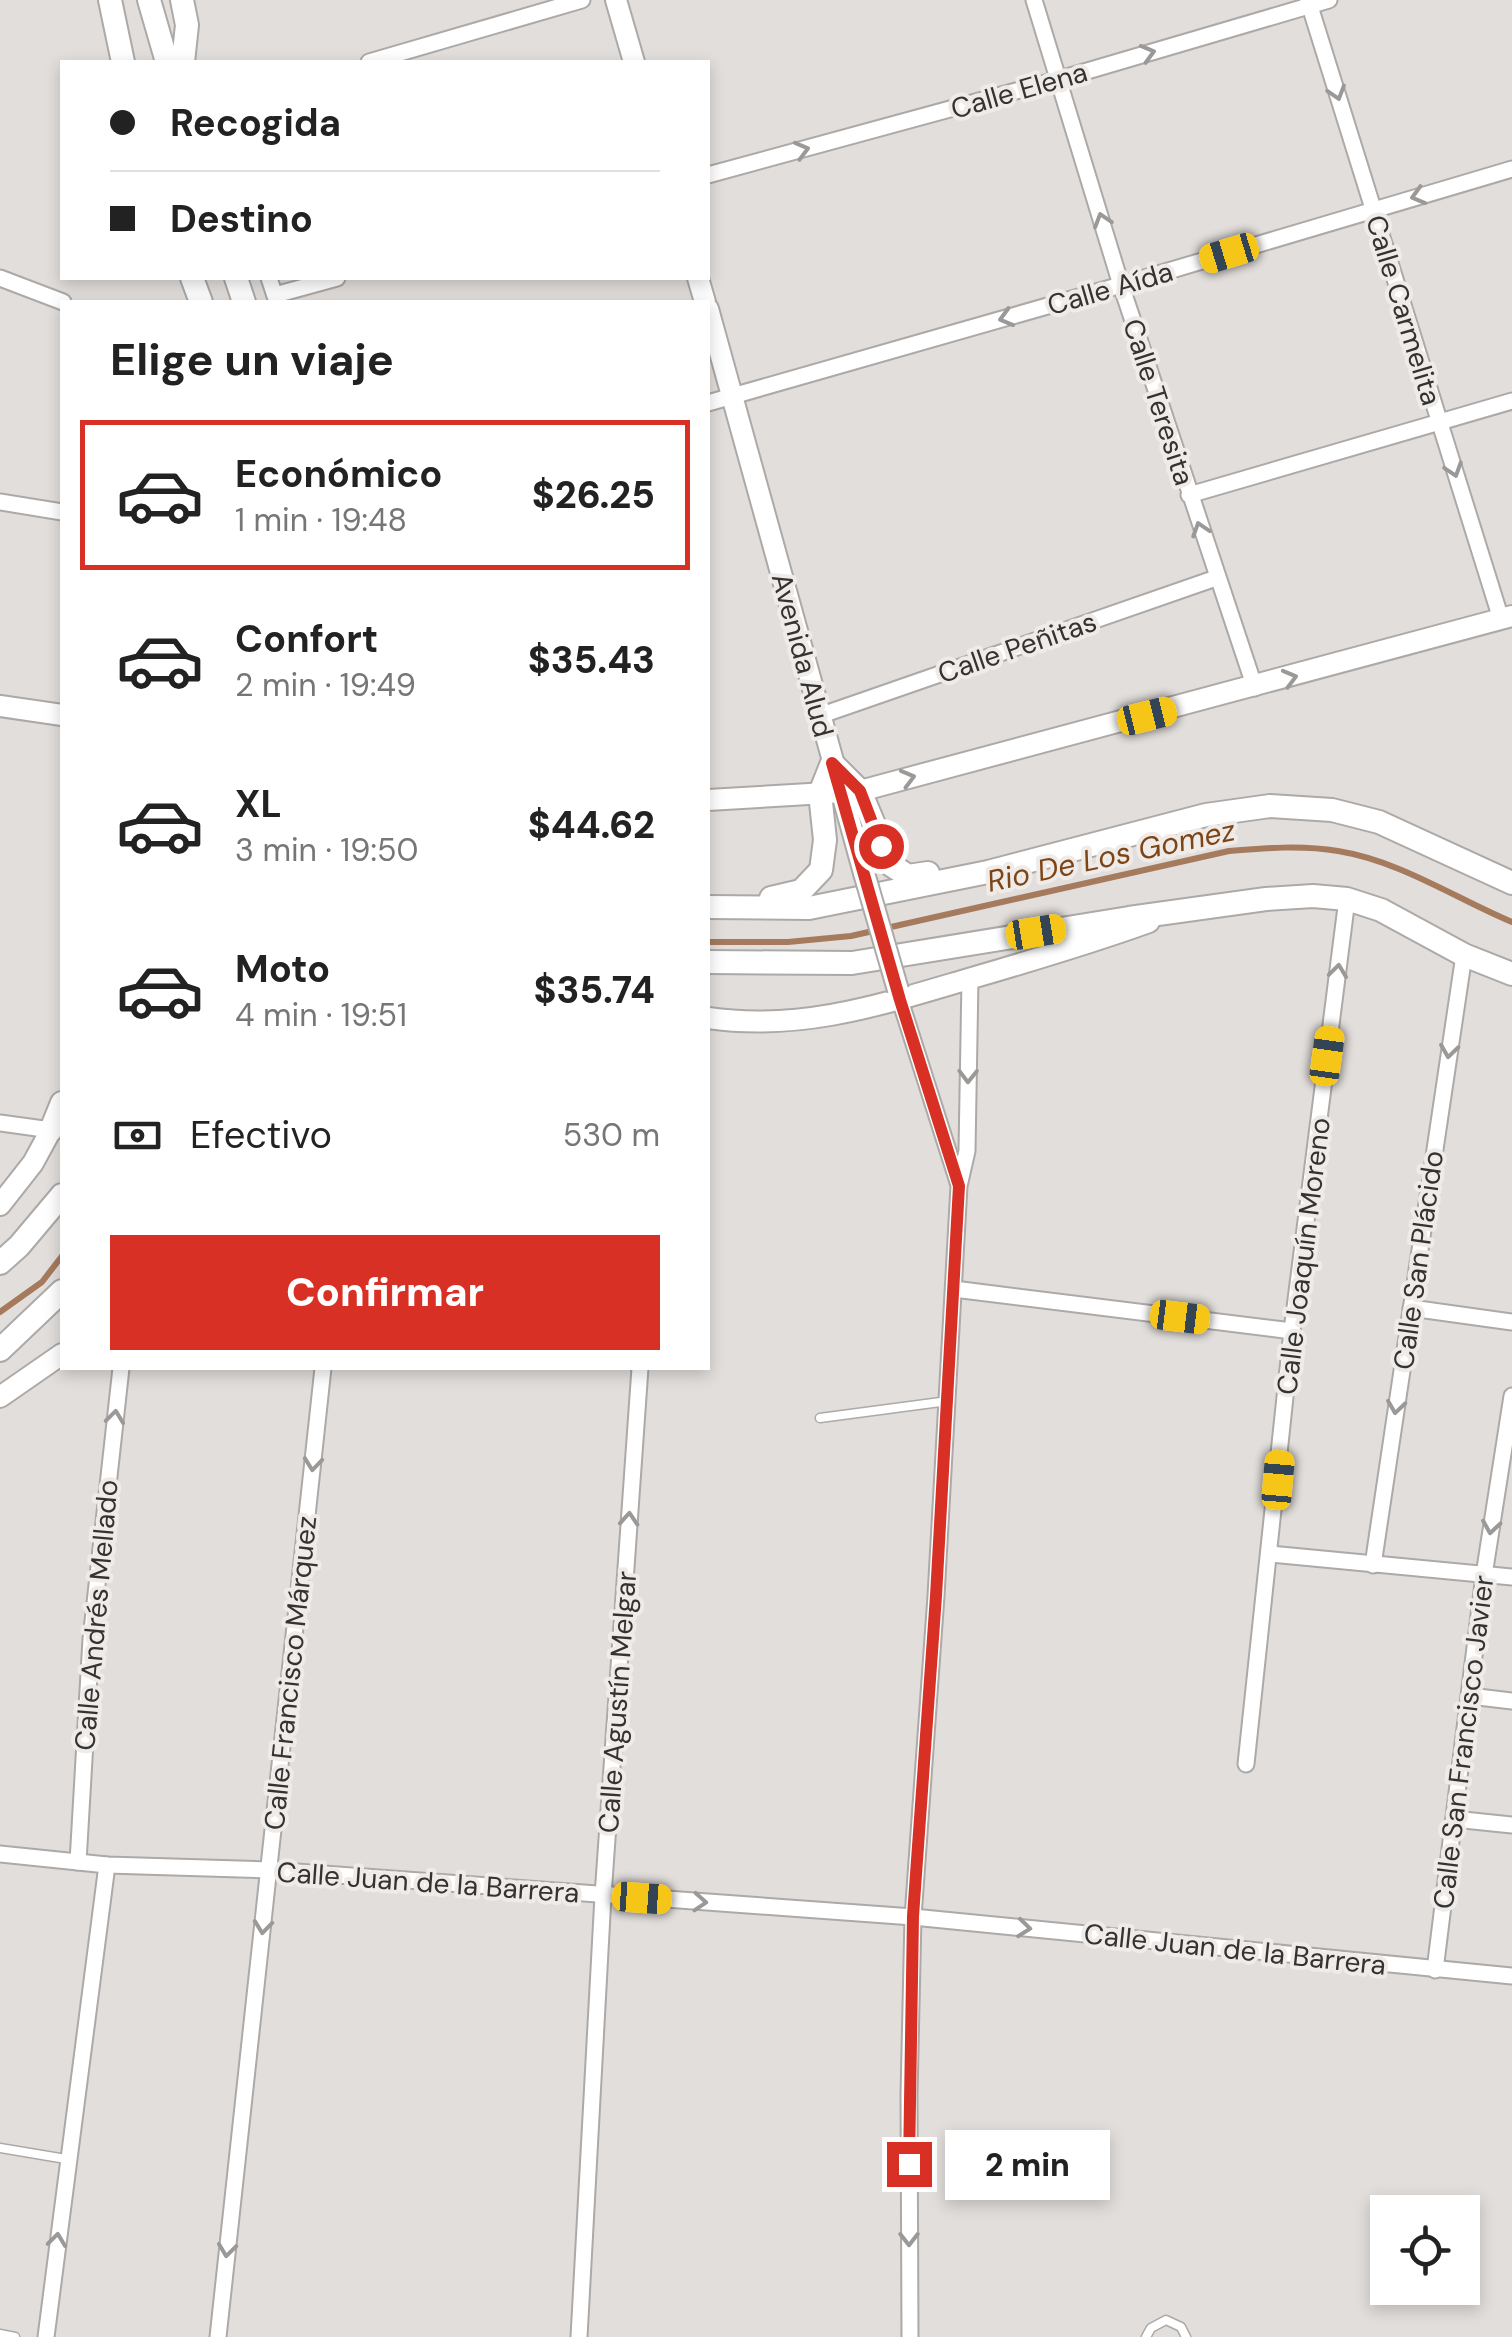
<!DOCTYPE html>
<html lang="es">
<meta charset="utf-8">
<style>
body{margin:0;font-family:"DM Sans",sans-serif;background:#f6f6f6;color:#222;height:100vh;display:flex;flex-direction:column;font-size:38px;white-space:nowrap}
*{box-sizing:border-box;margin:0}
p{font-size:32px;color:#767676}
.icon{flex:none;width:55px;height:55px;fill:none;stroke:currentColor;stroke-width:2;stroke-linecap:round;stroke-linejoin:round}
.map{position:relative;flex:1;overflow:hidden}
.details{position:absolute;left:60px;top:300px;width:650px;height:1070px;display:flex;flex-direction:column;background:#fff;border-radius:0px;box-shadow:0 5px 15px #0003}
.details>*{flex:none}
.banner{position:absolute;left:60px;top:60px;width:650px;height:220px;border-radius:0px;box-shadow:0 5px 15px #0003;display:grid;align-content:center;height:220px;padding:0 50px;background:#fff}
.buttons{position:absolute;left:1370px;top:2195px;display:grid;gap:20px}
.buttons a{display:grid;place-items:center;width:110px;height:110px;border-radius:0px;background:#fff;box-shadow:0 5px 15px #0003;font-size:50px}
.end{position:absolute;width:45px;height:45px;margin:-22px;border:12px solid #d93025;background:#fff;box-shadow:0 0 0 5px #fff}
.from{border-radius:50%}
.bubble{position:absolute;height:70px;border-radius:0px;background:#fff;box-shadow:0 5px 15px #0003;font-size:32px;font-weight:800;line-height:70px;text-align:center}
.car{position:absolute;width:30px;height:60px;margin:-30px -15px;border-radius:12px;box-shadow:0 0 8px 2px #0007;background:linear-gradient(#f5c518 24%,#345 0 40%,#f5c518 0 76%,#345 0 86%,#f5c518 0)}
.banner b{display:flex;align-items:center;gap:35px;height:95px;font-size:38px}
.banner b+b{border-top:2px solid #e0e0e0}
.banner i{width:25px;height:25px;background:#222}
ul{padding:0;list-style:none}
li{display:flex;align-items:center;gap:30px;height:150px;margin:0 20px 15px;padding:0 30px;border:5px solid transparent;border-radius:0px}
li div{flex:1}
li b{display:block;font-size:38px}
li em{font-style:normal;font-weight:800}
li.on{border-color:#d93025}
li>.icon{width:90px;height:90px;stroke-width:1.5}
h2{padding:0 50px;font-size:45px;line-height:120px}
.pay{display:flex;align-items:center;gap:25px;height:110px;padding:0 50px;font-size:38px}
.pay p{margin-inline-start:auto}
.cta{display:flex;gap:20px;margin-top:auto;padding:20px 50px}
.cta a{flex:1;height:115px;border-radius:0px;background:#d93025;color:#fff;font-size:40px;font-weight:800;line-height:115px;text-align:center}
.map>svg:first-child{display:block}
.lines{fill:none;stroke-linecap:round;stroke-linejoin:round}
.stream{stroke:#a57a5d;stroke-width:6}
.lane-casing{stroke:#aca9a7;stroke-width:11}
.street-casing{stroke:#aca9a7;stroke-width:19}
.secondary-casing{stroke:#aca9a7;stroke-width:24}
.primary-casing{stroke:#aca9a7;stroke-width:26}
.lane{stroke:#fff;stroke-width:8}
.street{stroke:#fff;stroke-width:15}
.secondary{stroke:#fff;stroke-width:20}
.primary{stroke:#fff;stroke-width:22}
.secondary-bridge-casing{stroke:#aca9a7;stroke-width:24;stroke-linecap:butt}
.secondary-bridge{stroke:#fff;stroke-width:20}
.oneway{stroke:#9a9998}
.route{stroke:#d93025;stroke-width:12}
.labels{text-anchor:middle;stroke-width:8;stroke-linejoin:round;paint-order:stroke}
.street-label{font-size:28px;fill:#343332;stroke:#efebe9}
.water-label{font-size:30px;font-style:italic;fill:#7d4416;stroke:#efebe9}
</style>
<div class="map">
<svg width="1512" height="2337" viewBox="0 0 1512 2337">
<rect width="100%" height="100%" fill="#e2dedc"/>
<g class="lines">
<!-- stream -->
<g class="stream">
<path d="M708 942H788L851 936 1229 851C1265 848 1302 845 1338 851 1400 861 1455 898 1512 922"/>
<polyline points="0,1312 42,1282 62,1256"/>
</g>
<defs>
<g id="lane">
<polyline points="820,1418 948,1401"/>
<polyline points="0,2148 66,2159"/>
<polyline points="0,2334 15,2337"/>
<polyline points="1146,2337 1151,2328 1166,2320 1181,2327 1186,2337"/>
</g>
<g id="street">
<polyline points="1034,0 1121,285 1255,688"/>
<polyline points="1308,0 1501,619"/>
<polyline points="369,62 582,0"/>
<polyline points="708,175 1060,79 1329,0"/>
<polyline points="0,278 63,302"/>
<polyline points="269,278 277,302"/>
<polyline points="275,295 337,278"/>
<polyline points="708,403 1121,285 1512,169"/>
<polyline points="1189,495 1512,401"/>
<polyline points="0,502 62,512"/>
<polyline points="819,716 1216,578"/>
<polyline points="900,1000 958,1182"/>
<polyline points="0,1123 51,1130"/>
<polyline points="954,1289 1292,1331"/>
<polyline points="1411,1308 1512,1322"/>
<polyline points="1270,1554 1512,1577"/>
<polyline points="1373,1565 1464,955"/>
<polyline points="1470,1696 1512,1701"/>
<polyline points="1246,1764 1292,1331 1347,899"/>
<polyline points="1454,1819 1512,1825"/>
<polyline points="0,1854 107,1865 269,1870 913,1917 1512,1976"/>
<polyline points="78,1862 91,1639 121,1368"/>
<polyline points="1435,1970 1484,1575 1512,1396"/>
<polyline points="46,2337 107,1865"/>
<polyline points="218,2337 323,1368"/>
<polyline points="579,2337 603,1896 640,1368"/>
<polyline points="910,2337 909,2095 913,1917 936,1596 959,1186 967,1151 970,979"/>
</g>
<g id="secondary">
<polyline points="616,0 634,62"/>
<polyline points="698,278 705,302"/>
<polyline points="708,309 864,873"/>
<polyline points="0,706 62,715"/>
<polyline points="708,800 860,791 1512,616"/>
<path d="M708 1018C800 1031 877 1006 965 980 1027 962 1088 944 1149 922"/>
<polyline points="0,1205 33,1163 51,1130"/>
<polyline points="0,1397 62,1354"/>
</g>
<g id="primary">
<polyline points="110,0 123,62"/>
<polyline points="149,0 167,62"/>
<polyline points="182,0 187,25 183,62"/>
<polyline points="192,278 201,302"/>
<polyline points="236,278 244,302"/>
<polyline points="771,898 801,891 821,870 825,840 820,793 832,763 860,791 891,865 908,876 928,873"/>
<polyline points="708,907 809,908 988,872 1206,815 1270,806 1332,810 1379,822 1512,883"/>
<polyline points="708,962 852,963 1129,918 1266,899 1313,896 1347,899 1381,910 1464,955 1512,974"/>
<polyline points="51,1130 62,1103"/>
<polyline points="0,1263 19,1246 62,1195"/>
<polyline points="0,1350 62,1291"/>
</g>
</defs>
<!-- lane casing -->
<use href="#lane" class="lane-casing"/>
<!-- street casing -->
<use href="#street" class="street-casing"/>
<!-- secondary casing -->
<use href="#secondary" class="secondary-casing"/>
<!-- primary casing -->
<use href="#primary" class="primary-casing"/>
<!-- lane -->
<use href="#lane" class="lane"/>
<!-- street -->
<use href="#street" class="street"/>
<!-- secondary -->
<use href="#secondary" class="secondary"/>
<!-- primary -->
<use href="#primary" class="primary"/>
<defs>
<polyline id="secondary-bridge" points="864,873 898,990"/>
</defs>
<!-- secondary-bridge casing -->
<use href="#secondary-bridge" class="secondary-bridge-casing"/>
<!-- secondary-bridge -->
<use href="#secondary-bridge" class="secondary-bridge"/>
</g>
<!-- one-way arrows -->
<defs><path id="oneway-chevron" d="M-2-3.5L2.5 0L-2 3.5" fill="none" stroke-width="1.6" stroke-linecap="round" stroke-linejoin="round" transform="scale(2.5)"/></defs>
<g class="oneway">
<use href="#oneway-chevron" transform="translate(1148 53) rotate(-16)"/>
<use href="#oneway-chevron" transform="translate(1337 93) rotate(73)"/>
<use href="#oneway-chevron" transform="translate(802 150) rotate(-15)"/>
<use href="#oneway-chevron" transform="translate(1418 196) rotate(164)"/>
<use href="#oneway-chevron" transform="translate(1102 220) rotate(-107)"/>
<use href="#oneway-chevron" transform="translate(1006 318) rotate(164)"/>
<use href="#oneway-chevron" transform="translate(1454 470) rotate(72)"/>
<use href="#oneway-chevron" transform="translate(1200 529) rotate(-108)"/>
<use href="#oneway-chevron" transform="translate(1290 678) rotate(-15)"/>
<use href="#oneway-chevron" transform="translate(908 778) rotate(-15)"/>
<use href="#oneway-chevron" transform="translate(1338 971) rotate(-83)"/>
<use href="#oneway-chevron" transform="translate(1449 1051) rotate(98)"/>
<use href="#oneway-chevron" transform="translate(968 1076) rotate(91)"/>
<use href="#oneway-chevron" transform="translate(1396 1407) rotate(98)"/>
<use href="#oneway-chevron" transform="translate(115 1417) rotate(-83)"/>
<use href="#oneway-chevron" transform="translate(313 1464) rotate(96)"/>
<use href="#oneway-chevron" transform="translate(629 1519) rotate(-86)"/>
<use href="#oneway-chevron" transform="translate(1491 1527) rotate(99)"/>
<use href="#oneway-chevron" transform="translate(700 1902) rotate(4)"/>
<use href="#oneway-chevron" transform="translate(263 1927) rotate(96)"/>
<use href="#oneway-chevron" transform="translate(1024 1928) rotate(6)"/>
<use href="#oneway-chevron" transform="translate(909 2239) rotate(90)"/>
<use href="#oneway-chevron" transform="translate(57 2240) rotate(-83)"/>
<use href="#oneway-chevron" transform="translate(227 2250) rotate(97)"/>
</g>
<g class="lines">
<!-- route -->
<polyline class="route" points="881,846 860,791 832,763 900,1000 959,1186 936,1596 913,1916 909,2164"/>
</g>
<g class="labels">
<!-- street labels -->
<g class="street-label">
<text transform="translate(1019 90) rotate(-16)" y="10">Calle Elena</text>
<text transform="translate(1110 288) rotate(-16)" y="10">Calle Aída</text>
<text transform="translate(1404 310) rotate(73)" y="10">Calle Carmelita</text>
<text transform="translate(1159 402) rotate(72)" y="10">Calle Teresita</text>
<text transform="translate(1017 647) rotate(-19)" y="10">Calle Peñitas</text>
<text transform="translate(803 655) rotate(75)" y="10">Avenida Alud</text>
<text transform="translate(1303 1256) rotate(-83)" y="10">Calle Joaquín Moreno</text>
<text transform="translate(1418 1260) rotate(-82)" y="10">Calle San Plácido</text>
<text transform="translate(96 1615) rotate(-85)" y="10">Calle Andrés Mellado</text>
<text transform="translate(290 1673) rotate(-84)" y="10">Calle Francisco Márquez</text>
<text transform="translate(617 1702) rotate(-86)" y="10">Calle Agustín Melgar</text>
<text transform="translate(1463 1742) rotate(-83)" y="10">Calle San Francisco Javier</text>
<text transform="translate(428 1882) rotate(4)" y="10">Calle Juan de la Barrera</text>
<text transform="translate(1235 1949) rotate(6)" y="10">Calle Juan de la Barrera</text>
</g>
<!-- water labels -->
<g class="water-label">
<text transform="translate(1111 856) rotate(-12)" y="10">Rio De Los Gomez</text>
</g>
</g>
</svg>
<div class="buttons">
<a><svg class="icon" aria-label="locate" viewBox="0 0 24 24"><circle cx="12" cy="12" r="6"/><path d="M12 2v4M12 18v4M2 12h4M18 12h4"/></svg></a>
</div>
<i class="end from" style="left:881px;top:846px"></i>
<i class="end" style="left:909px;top:2164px"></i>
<div class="bubble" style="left:945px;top:2130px;width:165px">2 min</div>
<i class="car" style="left:1229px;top:253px;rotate:253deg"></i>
<i class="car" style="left:1147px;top:716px;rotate:76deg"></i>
<i class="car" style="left:1036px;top:932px;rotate:81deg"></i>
<i class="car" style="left:1327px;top:1056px;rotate:8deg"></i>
<i class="car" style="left:1180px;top:1317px;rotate:97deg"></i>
<i class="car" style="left:1278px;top:1480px;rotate:5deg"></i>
<i class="car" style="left:642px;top:1898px;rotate:94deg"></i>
<div class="banner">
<b><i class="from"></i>Recogida</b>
<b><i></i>Destino</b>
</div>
<section class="details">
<h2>Elige un viaje</h2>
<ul>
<li class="on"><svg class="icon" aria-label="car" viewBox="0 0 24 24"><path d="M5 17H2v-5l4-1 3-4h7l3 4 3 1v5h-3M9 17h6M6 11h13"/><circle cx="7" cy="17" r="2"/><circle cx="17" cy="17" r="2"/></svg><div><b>Económico</b><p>1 min · 19:48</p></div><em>$26.25</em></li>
<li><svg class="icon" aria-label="car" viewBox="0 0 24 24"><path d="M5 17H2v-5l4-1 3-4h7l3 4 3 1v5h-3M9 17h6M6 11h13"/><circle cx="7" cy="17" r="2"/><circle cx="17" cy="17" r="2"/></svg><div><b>Confort</b><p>2 min · 19:49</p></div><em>$35.43</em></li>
<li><svg class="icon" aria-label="car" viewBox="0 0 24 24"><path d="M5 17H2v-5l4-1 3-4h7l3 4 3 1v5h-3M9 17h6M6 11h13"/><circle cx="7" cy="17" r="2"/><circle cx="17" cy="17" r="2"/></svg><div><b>XL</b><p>3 min · 19:50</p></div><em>$44.62</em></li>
<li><svg class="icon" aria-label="car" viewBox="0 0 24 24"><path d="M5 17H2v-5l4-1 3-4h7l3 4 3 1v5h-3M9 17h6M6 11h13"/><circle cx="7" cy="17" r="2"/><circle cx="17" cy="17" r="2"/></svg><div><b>Moto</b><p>4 min · 19:51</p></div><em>$35.74</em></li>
</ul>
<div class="pay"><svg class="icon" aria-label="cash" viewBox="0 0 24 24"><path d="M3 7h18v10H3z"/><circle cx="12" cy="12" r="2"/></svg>Efectivo<p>530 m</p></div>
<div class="cta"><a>Confirmar</a></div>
</section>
</div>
